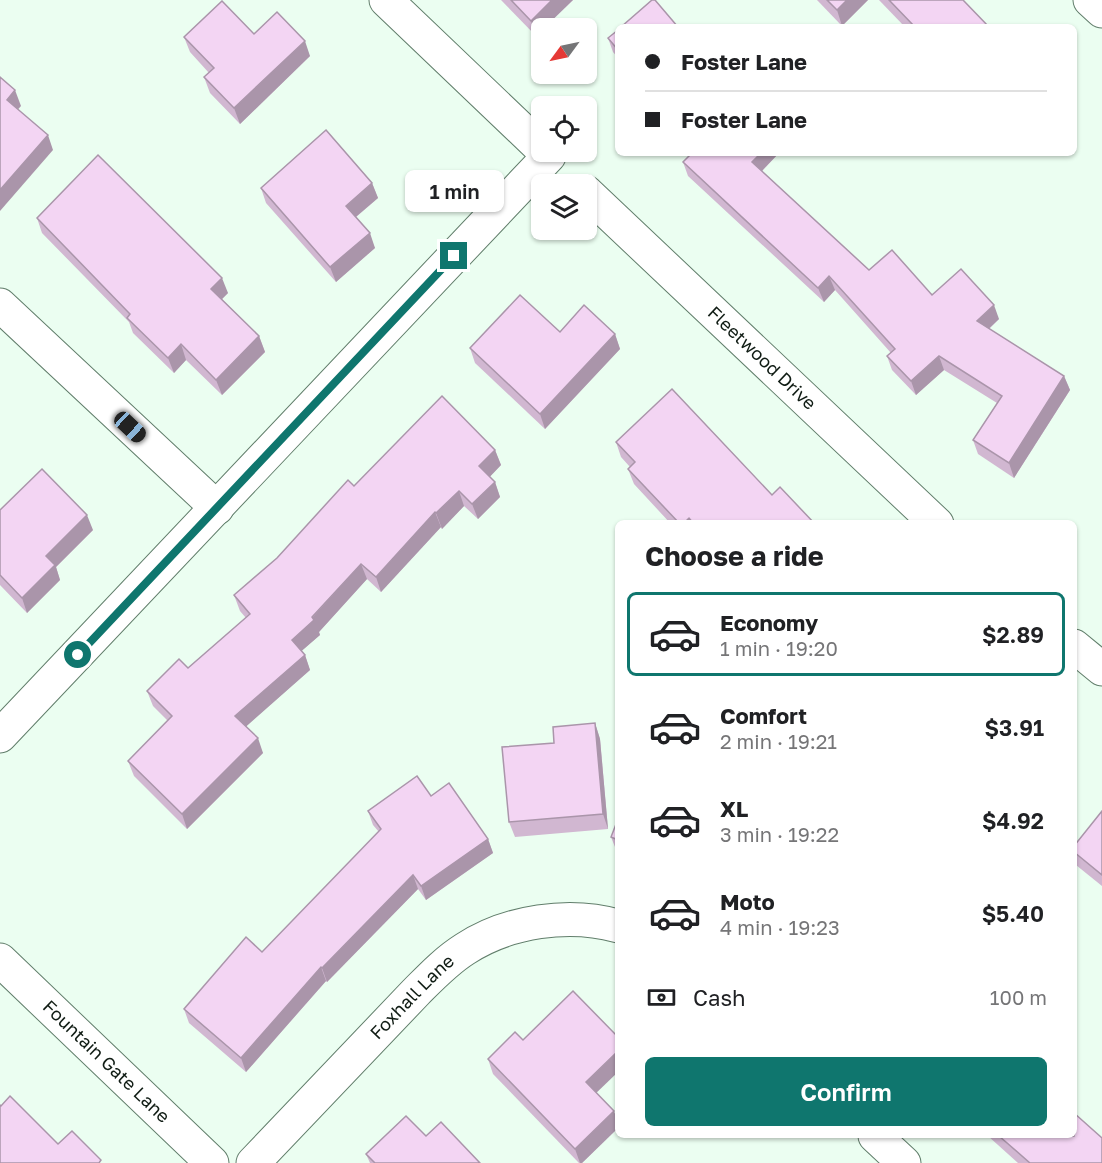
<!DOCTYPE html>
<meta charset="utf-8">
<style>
body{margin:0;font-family:"Golos Text",sans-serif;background:#f2f2f2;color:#202124;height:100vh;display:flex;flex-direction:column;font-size:22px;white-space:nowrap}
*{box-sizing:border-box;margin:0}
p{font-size:20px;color:#757577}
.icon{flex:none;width:33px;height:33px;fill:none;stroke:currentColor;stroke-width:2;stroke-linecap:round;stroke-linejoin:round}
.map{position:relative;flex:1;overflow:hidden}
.sheet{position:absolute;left:615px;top:520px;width:462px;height:618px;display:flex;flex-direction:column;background:#fff;border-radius:9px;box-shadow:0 2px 4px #0004}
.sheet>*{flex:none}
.top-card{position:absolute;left:615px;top:24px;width:462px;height:132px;border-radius:9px;box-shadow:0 2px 4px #0004;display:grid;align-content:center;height:132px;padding:0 30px;background:#fff}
.needle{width:39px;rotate:237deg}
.controls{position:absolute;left:531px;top:18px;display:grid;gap:12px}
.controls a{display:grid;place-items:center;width:66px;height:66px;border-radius:9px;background:#fff;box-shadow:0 2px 4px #0004;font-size:30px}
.end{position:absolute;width:27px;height:27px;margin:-14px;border:8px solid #0f766e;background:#fff;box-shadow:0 0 0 3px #fff}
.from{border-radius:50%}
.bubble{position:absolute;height:42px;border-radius:9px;background:#fff;box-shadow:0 2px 4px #0004;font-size:20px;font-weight:600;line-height:42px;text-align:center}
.car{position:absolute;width:18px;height:36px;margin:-18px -9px;border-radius:8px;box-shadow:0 0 4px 2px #0007;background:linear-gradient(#222 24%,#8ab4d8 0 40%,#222 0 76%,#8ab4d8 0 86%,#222 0)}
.top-card b{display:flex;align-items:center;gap:21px;height:57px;font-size:22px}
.top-card b+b{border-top:2px solid #e0e0e0}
.top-card i{width:15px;height:15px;background:#202124}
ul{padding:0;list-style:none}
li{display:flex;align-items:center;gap:18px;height:84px;margin:0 12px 9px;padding:0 18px;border:3px solid transparent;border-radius:9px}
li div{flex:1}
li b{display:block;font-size:22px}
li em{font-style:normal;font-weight:600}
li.selected{border-color:#0f766e}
li>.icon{width:54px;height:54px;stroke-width:1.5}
h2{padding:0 30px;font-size:27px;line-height:72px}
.pay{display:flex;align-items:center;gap:15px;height:66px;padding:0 30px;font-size:22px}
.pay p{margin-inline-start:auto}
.cta{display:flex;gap:12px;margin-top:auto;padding:12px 30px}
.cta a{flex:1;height:69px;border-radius:9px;background:#0f766e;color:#fff;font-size:24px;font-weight:600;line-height:69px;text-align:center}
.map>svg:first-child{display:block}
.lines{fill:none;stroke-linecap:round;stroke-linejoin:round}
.minor-casing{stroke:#617e6b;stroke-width:35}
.minor{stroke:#fff;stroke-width:33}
.wall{fill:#d1b7d1}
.shaded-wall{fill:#aa95aa}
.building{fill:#f3d5f3;stroke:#aa95aa;stroke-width:1.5}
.route{stroke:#0f766e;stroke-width:8}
.labels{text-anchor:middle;stroke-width:4.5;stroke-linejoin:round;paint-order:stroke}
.street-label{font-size:18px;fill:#101c14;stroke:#fff}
</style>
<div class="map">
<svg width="1102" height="1163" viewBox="0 0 1102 1163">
<rect width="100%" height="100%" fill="#ebfef1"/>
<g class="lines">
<defs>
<g id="minor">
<polyline points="386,0 542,149"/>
<polyline points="1090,0 1102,11"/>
<path id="s1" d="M586 192 937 524"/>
<polyline points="0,305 217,508"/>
<polyline points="1074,646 1102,669"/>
<polyline points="0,736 549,156"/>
<path id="s2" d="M0 960 212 1163"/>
<polyline points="875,1136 904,1163"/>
<path id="s3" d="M253 1163 416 992C431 977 446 961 465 949 508 921 569 912 618 926"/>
</g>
</defs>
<!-- minor casing -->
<use href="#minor" class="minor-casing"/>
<!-- minor -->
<use href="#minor" class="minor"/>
</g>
<!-- wall -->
<g class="wall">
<polygon points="501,0 573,0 536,36"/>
<polygon points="817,0 868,0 842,26"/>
<polygon points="879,0 963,0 989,27 905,27"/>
<polygon points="618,30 618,58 613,52 608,38"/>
<polygon points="254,34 310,56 240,124 210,93 204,77 209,73 190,52 184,37"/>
<polygon points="690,153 779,153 762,171 869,270 999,319 989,329 1064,376 1070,390 1014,478 978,454 973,440 997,403 944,370 916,395 892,370 887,356 891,353 835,290 824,302 688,176 683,162 691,154"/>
<polygon points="372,183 378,198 356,217 375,248 336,282 266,203 261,188"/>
<polygon points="37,218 228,293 222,299 259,336 265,352 222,395 186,360 174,373 133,333 129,322 42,233"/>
<polygon points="615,334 620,349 545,429 475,363 470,348"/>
<polygon points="616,442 772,495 815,524 671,524 634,484 628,469 630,467 621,457"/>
<polygon points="495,450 501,465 489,477 495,482 500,497 478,519 464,506 442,529 441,527 381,592 367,579 319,632 320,635 301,651 305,655 310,670 246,726 263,753 187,829 134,776 128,761 168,721 153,706 147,691 188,668 246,618 240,611 234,595 277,558 354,486"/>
<polygon points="0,510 93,530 56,567 60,580 27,613 0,585"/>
<polygon points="595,723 600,739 608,829 515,837 509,822 554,743"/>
<polygon points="431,796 488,839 493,853 426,900 418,889 327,982 326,981 246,1072 189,1023 184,1009 262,952 379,832 373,825 368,811"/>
<polygon points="1102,811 1102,886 1076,865 1074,858 1074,846"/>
<polygon points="618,819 618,853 617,852 611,837"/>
<polygon points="523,1040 596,1093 618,1122 618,1128 582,1163 579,1163 493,1074 488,1059"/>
<polygon points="426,1136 480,1163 370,1163 366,1154"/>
<polygon points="988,1136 1074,1136 1102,1163 1018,1163"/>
</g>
<!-- shaded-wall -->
<g class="shaded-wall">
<polygon points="552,0 573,0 544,28 542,28 542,31 536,36 531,21"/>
<polygon points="847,0 868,0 842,26 837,10"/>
<polygon points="305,41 310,56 240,124 234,108"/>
<polygon points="15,90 21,106 13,115 7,100"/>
<polygon points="48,135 53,150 0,211 0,190"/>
<polygon points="761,153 779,153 757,176 752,162"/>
<polygon points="372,183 378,198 351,221 346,206"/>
<polygon points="370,233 375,248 336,282 330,267"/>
<polygon points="829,276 835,290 824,302 818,288"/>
<polygon points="222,278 228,293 217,304 211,289"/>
<polygon points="994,305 999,319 982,335 977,321"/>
<polygon points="615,334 620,349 545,429 540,414"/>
<polygon points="259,336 265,352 222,395 216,380"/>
<polygon points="181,344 186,360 174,373 168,358"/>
<polygon points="939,356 944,370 916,395 911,381"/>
<polygon points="1064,376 1070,390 1014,478 1009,463"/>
<polygon points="495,450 501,465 485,482 479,466"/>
<polygon points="495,482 500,497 478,519 472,504"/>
<polygon points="459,491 464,506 442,529 436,513"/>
<polygon points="435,512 441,527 381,592 376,577"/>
<polygon points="87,515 93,530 56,567 60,580 27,613 22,598 46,556"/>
<polygon points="689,518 691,524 683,524"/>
<polygon points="361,564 367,579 319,632 320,635 297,655 292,640"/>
<polygon points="305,655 310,670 241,731 235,716"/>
<polygon points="595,723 600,739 608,829 603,814"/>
<polygon points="258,738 263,753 187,829 182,814"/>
<polygon points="488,839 493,853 426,900 421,886"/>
<polygon points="413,875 418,889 327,982 322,968"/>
<polygon points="321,967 326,981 246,1072 241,1058"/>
<polygon points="618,1051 618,1072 592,1097 586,1082"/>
<polygon points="614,1111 618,1122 618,1128 582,1163 580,1163 575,1149"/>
</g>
<!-- building -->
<g class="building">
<polygon points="511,0 552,0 531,21"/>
<polygon points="652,0 655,0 678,27 621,27"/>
<polygon points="827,0 847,0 837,10"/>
<polygon points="889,0 963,0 989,27 915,27"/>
<polygon points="222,1 254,34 277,12 305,41 234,108 204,77 214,68 184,37"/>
<polygon points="618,30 618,50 608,38"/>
<polygon points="0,77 15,90 7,100 48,135 0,190"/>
<polygon points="326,130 372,183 346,206 370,233 330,267 261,188"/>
<polygon points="692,153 761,153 752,162 869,270 892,250 932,295 961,269 994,305 977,321 1064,376 1009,463 973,440 1002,396 939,356 911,381 887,356 895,349 829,276 818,288 683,162"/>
<polygon points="98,155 222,278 211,289 259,336 216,380 181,344 168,358 127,318 130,314 37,218"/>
<polygon points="520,295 560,332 584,305 615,334 540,414 470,348"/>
<polygon points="672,389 772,495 780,487 815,524 694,524 689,518 683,524 680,524 628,469 635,462 616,442"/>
<polygon points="442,396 495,450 479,466 495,482 472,504 459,491 436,513 435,512 376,577 361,564 312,617 314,620 292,640 305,655 235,716 258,738 182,814 128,761 172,716 147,691 179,659 188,668 250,614 234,595 277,558 348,480 354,486"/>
<polygon points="42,469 87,515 46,556 55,565 22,598 0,575 0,510"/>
<polygon points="595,723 603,814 509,822 502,747 554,743 553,727"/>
<polygon points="417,776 431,796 449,783 488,839 421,886 413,875 322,968 321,967 241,1058 184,1009 246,937 262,952 381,829 368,811"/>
<polygon points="1102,811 1102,875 1074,852 1074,846"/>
<polygon points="618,819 618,840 611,837"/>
<polygon points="573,991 618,1037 618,1051 586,1082 614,1111 575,1149 488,1059 515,1032 523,1040"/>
<polygon points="10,1096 58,1144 72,1131 101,1160 99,1163 0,1163 0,1105 1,1106"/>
<polygon points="1074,1113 1102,1138 1102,1163 1030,1163 999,1136 1074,1136"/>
<polygon points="406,1116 426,1136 441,1122 480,1163 375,1163 366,1154"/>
</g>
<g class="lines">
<!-- route -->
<polyline class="route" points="78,655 454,256"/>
</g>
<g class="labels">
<!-- street labels -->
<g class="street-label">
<text dy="6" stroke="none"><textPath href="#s1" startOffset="242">Fleetwood Drive</textPath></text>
<text dy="6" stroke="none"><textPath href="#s3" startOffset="230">Foxhall Lane</textPath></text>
<text dy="6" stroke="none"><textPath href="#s2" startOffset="147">Fountain Gate Lane</textPath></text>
</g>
</g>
</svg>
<div class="controls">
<a><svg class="needle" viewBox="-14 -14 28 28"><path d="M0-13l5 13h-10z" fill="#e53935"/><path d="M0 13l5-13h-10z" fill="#757577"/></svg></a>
<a><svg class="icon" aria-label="locate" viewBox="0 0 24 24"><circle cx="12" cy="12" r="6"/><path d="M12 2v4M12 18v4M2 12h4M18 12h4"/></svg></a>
<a><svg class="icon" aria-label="layers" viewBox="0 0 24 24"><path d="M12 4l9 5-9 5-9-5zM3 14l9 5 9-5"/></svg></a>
</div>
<i class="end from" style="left:78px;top:655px"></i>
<i class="end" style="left:454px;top:256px"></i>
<div class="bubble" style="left:405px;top:170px;width:99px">1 min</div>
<i class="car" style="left:130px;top:427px;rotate:133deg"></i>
<div class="top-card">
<b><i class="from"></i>Foster Lane</b>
<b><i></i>Foster Lane</b>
</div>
<section class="sheet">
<h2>Choose a ride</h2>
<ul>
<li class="selected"><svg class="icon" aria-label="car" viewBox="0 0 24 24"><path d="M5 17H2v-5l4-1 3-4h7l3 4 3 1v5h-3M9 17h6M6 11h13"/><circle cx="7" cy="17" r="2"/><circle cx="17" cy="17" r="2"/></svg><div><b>Economy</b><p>1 min · 19:20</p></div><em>$2.89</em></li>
<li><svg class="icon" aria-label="car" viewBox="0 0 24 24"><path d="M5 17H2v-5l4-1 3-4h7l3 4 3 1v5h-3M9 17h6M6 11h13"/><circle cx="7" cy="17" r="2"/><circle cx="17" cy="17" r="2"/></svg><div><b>Comfort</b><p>2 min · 19:21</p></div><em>$3.91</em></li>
<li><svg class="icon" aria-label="car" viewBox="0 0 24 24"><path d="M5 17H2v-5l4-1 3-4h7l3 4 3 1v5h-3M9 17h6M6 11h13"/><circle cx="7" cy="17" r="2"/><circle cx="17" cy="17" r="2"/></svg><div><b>XL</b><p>3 min · 19:22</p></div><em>$4.92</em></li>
<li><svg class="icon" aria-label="car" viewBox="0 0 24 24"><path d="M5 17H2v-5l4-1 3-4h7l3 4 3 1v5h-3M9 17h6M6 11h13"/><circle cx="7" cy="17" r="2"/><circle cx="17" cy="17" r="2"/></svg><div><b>Moto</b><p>4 min · 19:23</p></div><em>$5.40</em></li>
</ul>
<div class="pay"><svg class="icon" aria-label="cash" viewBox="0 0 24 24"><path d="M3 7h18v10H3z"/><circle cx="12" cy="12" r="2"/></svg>Cash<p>100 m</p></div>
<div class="cta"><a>Confirm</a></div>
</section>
</div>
